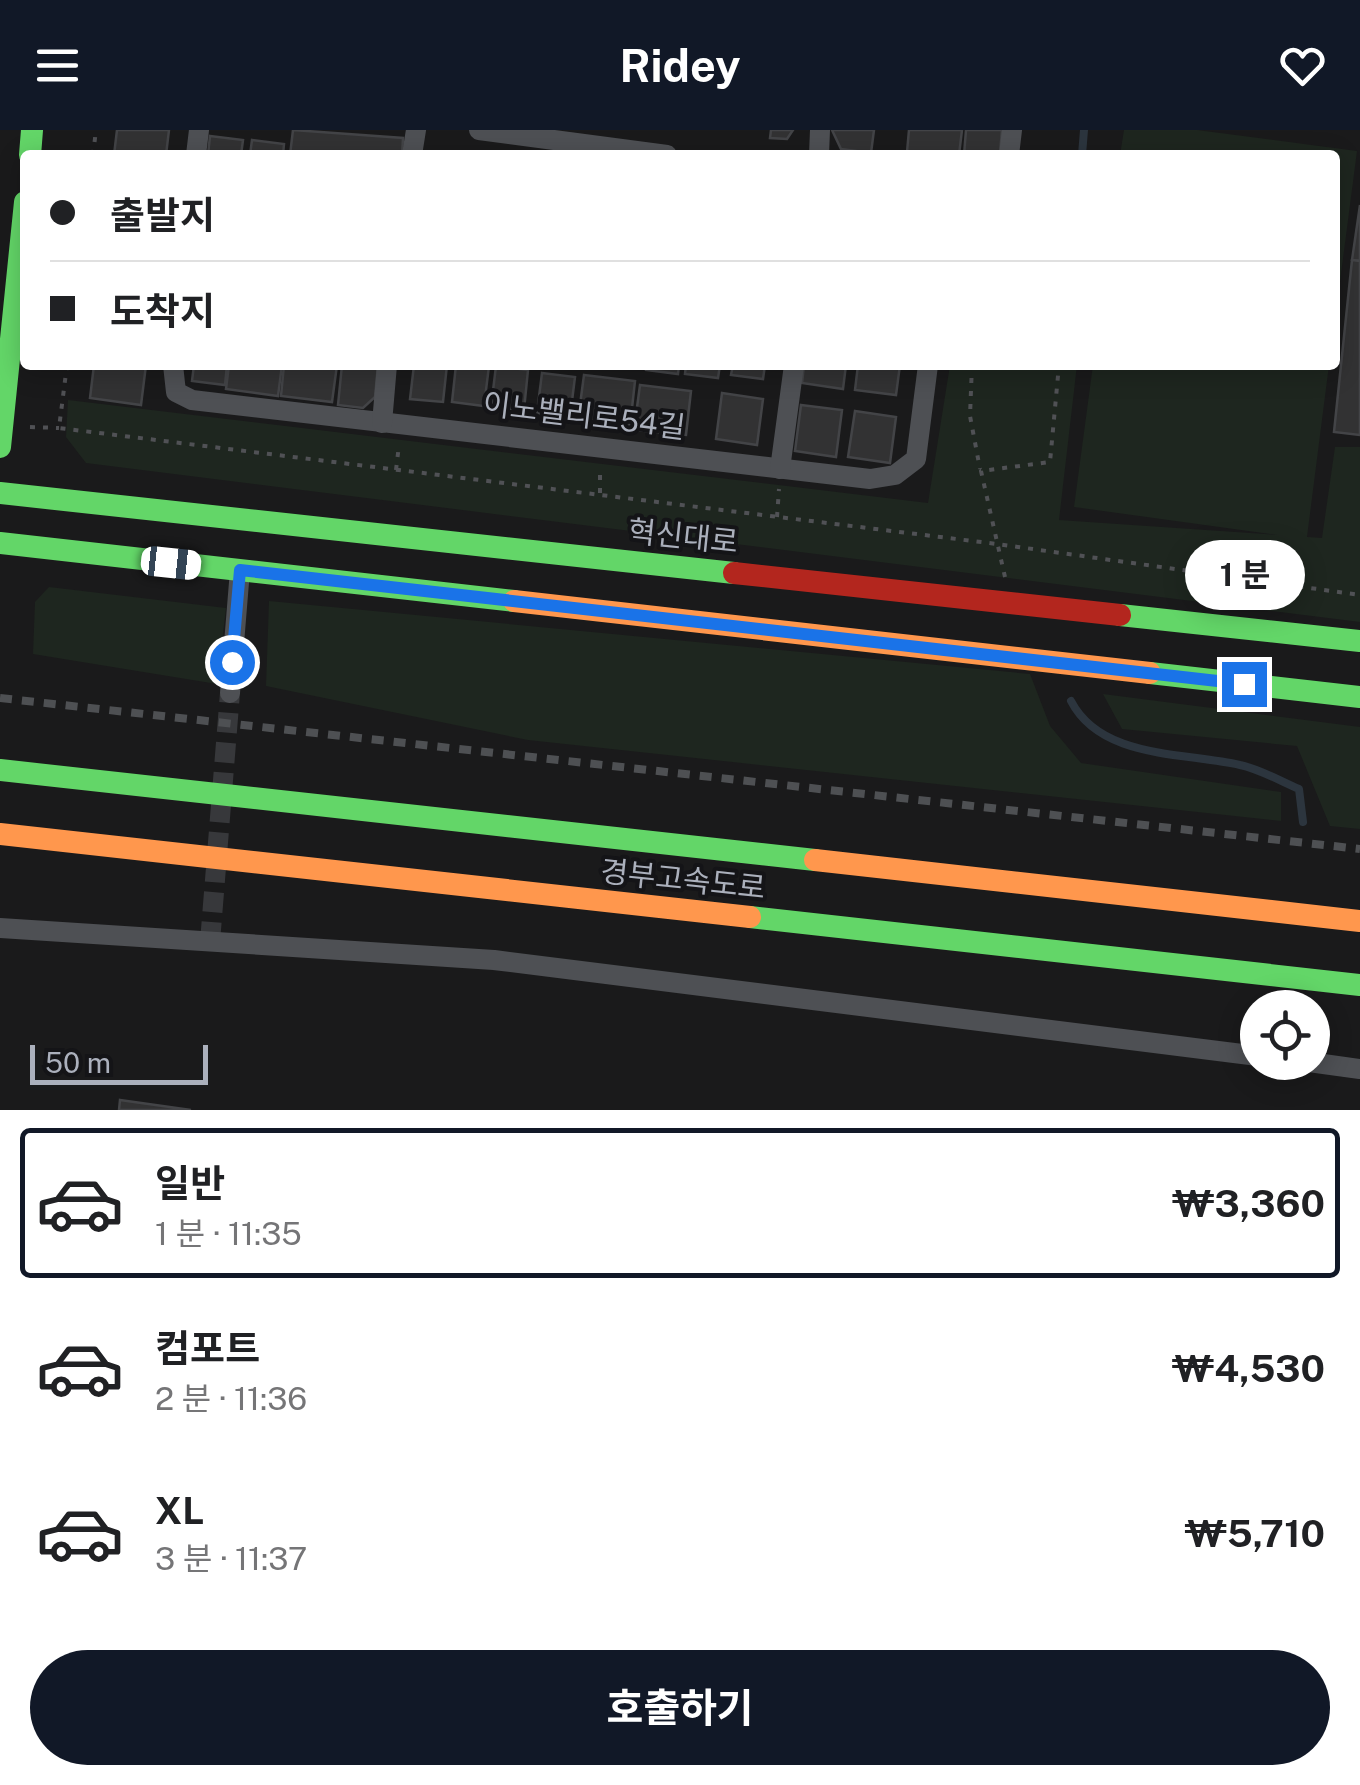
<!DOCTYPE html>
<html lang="ko">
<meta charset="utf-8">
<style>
body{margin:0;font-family:"Public Sans","Noto Sans KR",sans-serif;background:#f2f2f2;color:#202124;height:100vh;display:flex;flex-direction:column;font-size:38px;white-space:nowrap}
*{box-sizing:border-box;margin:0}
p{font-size:32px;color:#757577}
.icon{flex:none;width:55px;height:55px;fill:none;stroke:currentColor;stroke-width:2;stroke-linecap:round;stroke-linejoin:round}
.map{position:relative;height:980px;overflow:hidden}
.drawer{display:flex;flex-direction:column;background:#fff;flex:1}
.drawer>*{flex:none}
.top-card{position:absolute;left:20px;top:20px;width:1320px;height:220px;border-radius:10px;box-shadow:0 5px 25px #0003;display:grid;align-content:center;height:220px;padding:0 30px;background:#fff}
.tools{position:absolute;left:1240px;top:860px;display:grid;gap:20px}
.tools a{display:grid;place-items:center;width:90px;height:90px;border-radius:50%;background:#fff;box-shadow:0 5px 25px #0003;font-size:50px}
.scale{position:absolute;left:30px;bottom:25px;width:178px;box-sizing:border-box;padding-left:10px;border:5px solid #abb0bc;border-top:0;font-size:28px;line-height:35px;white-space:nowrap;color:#abb0bc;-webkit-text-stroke:8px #141417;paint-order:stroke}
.end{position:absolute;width:45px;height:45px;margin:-22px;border:12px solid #1a73e8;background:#fff;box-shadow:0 0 0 5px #fff}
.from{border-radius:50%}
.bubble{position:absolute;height:70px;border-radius:35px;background:#fff;box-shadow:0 5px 25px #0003;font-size:32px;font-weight:700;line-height:70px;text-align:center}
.car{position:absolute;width:30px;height:60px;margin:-30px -15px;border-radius:12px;box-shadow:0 0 8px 2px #0007;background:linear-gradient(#fff 24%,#345 0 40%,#fff 0 76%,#345 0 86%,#fff 0)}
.top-card b{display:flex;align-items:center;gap:35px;height:95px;font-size:38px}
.top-card b+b{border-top:2px solid #e0e0e0}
.top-card i{width:25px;height:25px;background:#202124}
ul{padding:18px 0 0;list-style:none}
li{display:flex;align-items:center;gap:30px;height:150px;margin:0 20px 15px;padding:0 10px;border:5px solid transparent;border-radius:10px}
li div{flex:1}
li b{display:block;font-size:38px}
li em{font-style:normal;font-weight:700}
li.selected{border-color:#111827}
li>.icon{width:90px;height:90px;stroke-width:1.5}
.button{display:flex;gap:20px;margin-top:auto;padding:20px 30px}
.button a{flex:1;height:115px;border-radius:60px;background:#111827;color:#fff;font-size:40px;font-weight:700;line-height:115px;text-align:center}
header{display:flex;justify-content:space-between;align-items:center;height:130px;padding:0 30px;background:#111827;color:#fff;font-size:45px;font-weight:700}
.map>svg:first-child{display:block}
.green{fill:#1e261f}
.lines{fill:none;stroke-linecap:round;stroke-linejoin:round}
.stream{stroke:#2c353e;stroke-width:8}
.building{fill:#323233;stroke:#434447;stroke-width:2.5}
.street-tunnel{stroke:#37383b;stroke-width:20;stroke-dasharray:20 10;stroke-linecap:butt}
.path{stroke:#505155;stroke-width:4;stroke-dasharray:5 8;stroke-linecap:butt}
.street{stroke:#4e5054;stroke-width:20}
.fast{stroke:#63d668;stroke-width:22}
.slow{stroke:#ff974d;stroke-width:22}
.jam{stroke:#b3261e;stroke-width:22}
.rail{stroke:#4e5053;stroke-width:8;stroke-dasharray:12 10;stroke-linecap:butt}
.route{stroke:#1a73e8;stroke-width:12}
.labels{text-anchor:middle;stroke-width:8;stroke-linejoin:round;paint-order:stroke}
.street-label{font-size:30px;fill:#abb0bc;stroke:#141417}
</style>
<header><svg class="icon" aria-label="menu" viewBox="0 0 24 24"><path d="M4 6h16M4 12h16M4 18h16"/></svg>Ridey<svg class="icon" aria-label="heart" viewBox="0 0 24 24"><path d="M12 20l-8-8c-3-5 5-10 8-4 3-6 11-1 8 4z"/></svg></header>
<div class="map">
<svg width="1360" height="980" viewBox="0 0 1360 980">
<rect width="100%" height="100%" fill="#1a1a1b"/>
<!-- green -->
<g class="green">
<polygon points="1124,0 1197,0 1357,21 1335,190 1335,25 1120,25"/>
<polygon points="950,235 1077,235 1059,390 1278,405 1074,377 1093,235 1329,235 1307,407 1322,408 1335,317 1360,317 1360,492 86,333 66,307 68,270 928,373"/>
<polygon points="49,457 226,478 217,554 33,524 35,472"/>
<polygon points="269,471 1030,544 1050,596 1081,633 1281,662 1281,691 528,610 266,556"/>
<polygon points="1103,564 1360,597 1360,699 1330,696 1297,616 1122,599"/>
</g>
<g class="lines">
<!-- stream -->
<g class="stream">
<polyline points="1082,25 1084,0"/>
<path d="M1071 571C1101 629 1183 622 1240 635 1260 639 1280 651 1299 659L1303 692"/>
</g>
</g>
<!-- building -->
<g class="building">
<polygon points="117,0 169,0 166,25 114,25"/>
<polygon points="293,0 403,8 402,25 290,25"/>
<polygon points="771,0 793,0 787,9 770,8"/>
<polygon points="832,0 874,0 871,23 841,19"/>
<polygon points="909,0 962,0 959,25 907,22"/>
<polygon points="966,0 1002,0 1000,23 964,25"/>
<polygon points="210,6 243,10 241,25 208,25"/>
<polygon points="252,10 284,14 283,25 250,25"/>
<polygon points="1360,75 1360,131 1352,130"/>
<polygon points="1352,130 1360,131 1360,305 1334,302"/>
<polygon points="94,235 146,235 141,275 90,268"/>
<polygon points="194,235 227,235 225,255 192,251"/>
<polygon points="229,235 282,235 278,266 226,259"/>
<polygon points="284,235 337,235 332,272 281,266"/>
<polygon points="342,235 378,235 375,267 363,278 338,275"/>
<polygon points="414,235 447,235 443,272 410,269"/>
<polygon points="456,235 489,236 484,276 452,272"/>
<polygon points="646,235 679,235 678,244 646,240"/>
<polygon points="686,235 720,235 718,248 685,244"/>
<polygon points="733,235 765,235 763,249 731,245"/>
<polygon points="804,235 846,235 843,259 802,253"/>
<polygon points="858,235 900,235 896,265 855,260"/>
<polygon points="496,236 528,240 524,280 491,277"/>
<polygon points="542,243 575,247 570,287 537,283"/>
<polygon points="584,245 635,251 630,296 578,290"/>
<polygon points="640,255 691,261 686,305 634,300"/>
<polygon points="722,263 763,269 757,315 716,309"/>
<polygon points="801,275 842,280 836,327 795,321"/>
<polygon points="855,281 896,287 890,333 848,327"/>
<polygon points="120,970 191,980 119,980"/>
</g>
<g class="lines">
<!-- street-tunnel -->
<polyline class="street-tunnel" points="210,812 230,563"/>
<!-- path -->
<g class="path">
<polyline points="93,25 96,0"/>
<polyline points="67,235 59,298 997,414 1360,465"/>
<polyline points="972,235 970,286 980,339"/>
<polyline points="30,297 59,298"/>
<polyline points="396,340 399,315"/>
<polyline points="600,363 600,338"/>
<polyline points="777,387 779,359"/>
<polyline points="1005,447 981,341 1050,332 1059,235"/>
</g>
<!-- street -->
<g class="street">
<polyline points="479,0 667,25"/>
<polyline points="196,25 199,0"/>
<polyline points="412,25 416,0"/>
<polyline points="819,25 820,0"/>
<polyline points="1009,25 1012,0"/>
<polyline points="173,235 176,262 192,270 870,349 895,345 916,329 928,235"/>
<polyline points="382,293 387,235"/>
<polyline points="780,339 794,235"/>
<polyline points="230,563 240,440"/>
<polyline points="0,798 494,830 1258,926"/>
<polyline points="1309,932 1360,939"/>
</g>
<!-- fast -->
<g class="fast">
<polyline points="30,25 32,0"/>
<polyline points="0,317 25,72"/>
<polyline points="0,363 734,443"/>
<polyline points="0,413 514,471"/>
<polyline points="1120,485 1360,511"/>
<polyline points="1150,543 1360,567"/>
<polyline points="0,640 815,730"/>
<polyline points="750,787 1360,855"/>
</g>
<!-- slow -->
<g class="slow">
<polyline points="514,471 1150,543"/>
<polyline points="0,704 750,787"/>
<polyline points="815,730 1360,791"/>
</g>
<!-- jam -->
<polyline class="jam" points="734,443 1120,485"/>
<!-- rail -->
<polyline class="rail" points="0,568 1360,719"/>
</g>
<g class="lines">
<!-- route -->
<polyline class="route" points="232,532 240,440 1244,554"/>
</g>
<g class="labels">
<!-- street labels -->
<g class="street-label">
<text transform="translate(584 286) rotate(7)" y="10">이노밸리로54길</text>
<text transform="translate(683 407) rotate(6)" y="10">혁신대로</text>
<text transform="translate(683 750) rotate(6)" y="10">경부고속도로</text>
</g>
</g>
</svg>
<div class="tools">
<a><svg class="icon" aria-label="locate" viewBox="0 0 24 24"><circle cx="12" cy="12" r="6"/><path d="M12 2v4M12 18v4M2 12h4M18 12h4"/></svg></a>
</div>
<div class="scale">50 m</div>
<i class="end from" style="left:232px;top:532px"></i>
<i class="end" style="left:1244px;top:554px"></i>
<div class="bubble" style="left:1185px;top:410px;width:120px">1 분</div>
<i class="car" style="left:171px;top:433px;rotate:96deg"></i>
<div class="top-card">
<b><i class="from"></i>출발지</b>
<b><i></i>도착지</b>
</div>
</div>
<section class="drawer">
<ul>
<li class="selected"><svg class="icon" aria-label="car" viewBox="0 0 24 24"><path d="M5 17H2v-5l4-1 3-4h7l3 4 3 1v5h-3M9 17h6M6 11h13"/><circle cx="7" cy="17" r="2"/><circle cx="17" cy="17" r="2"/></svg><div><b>일반</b><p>1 분 · 11:35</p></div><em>₩3,360</em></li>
<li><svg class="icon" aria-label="car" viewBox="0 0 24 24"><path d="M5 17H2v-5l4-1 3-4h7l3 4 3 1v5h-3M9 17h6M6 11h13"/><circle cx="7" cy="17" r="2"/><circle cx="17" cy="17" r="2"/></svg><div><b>컴포트</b><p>2 분 · 11:36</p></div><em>₩4,530</em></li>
<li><svg class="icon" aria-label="car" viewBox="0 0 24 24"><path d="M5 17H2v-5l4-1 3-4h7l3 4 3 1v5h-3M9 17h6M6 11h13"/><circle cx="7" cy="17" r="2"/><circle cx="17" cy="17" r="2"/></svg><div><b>XL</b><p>3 분 · 11:37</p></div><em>₩5,710</em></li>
</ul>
<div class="button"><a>호출하기</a></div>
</section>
